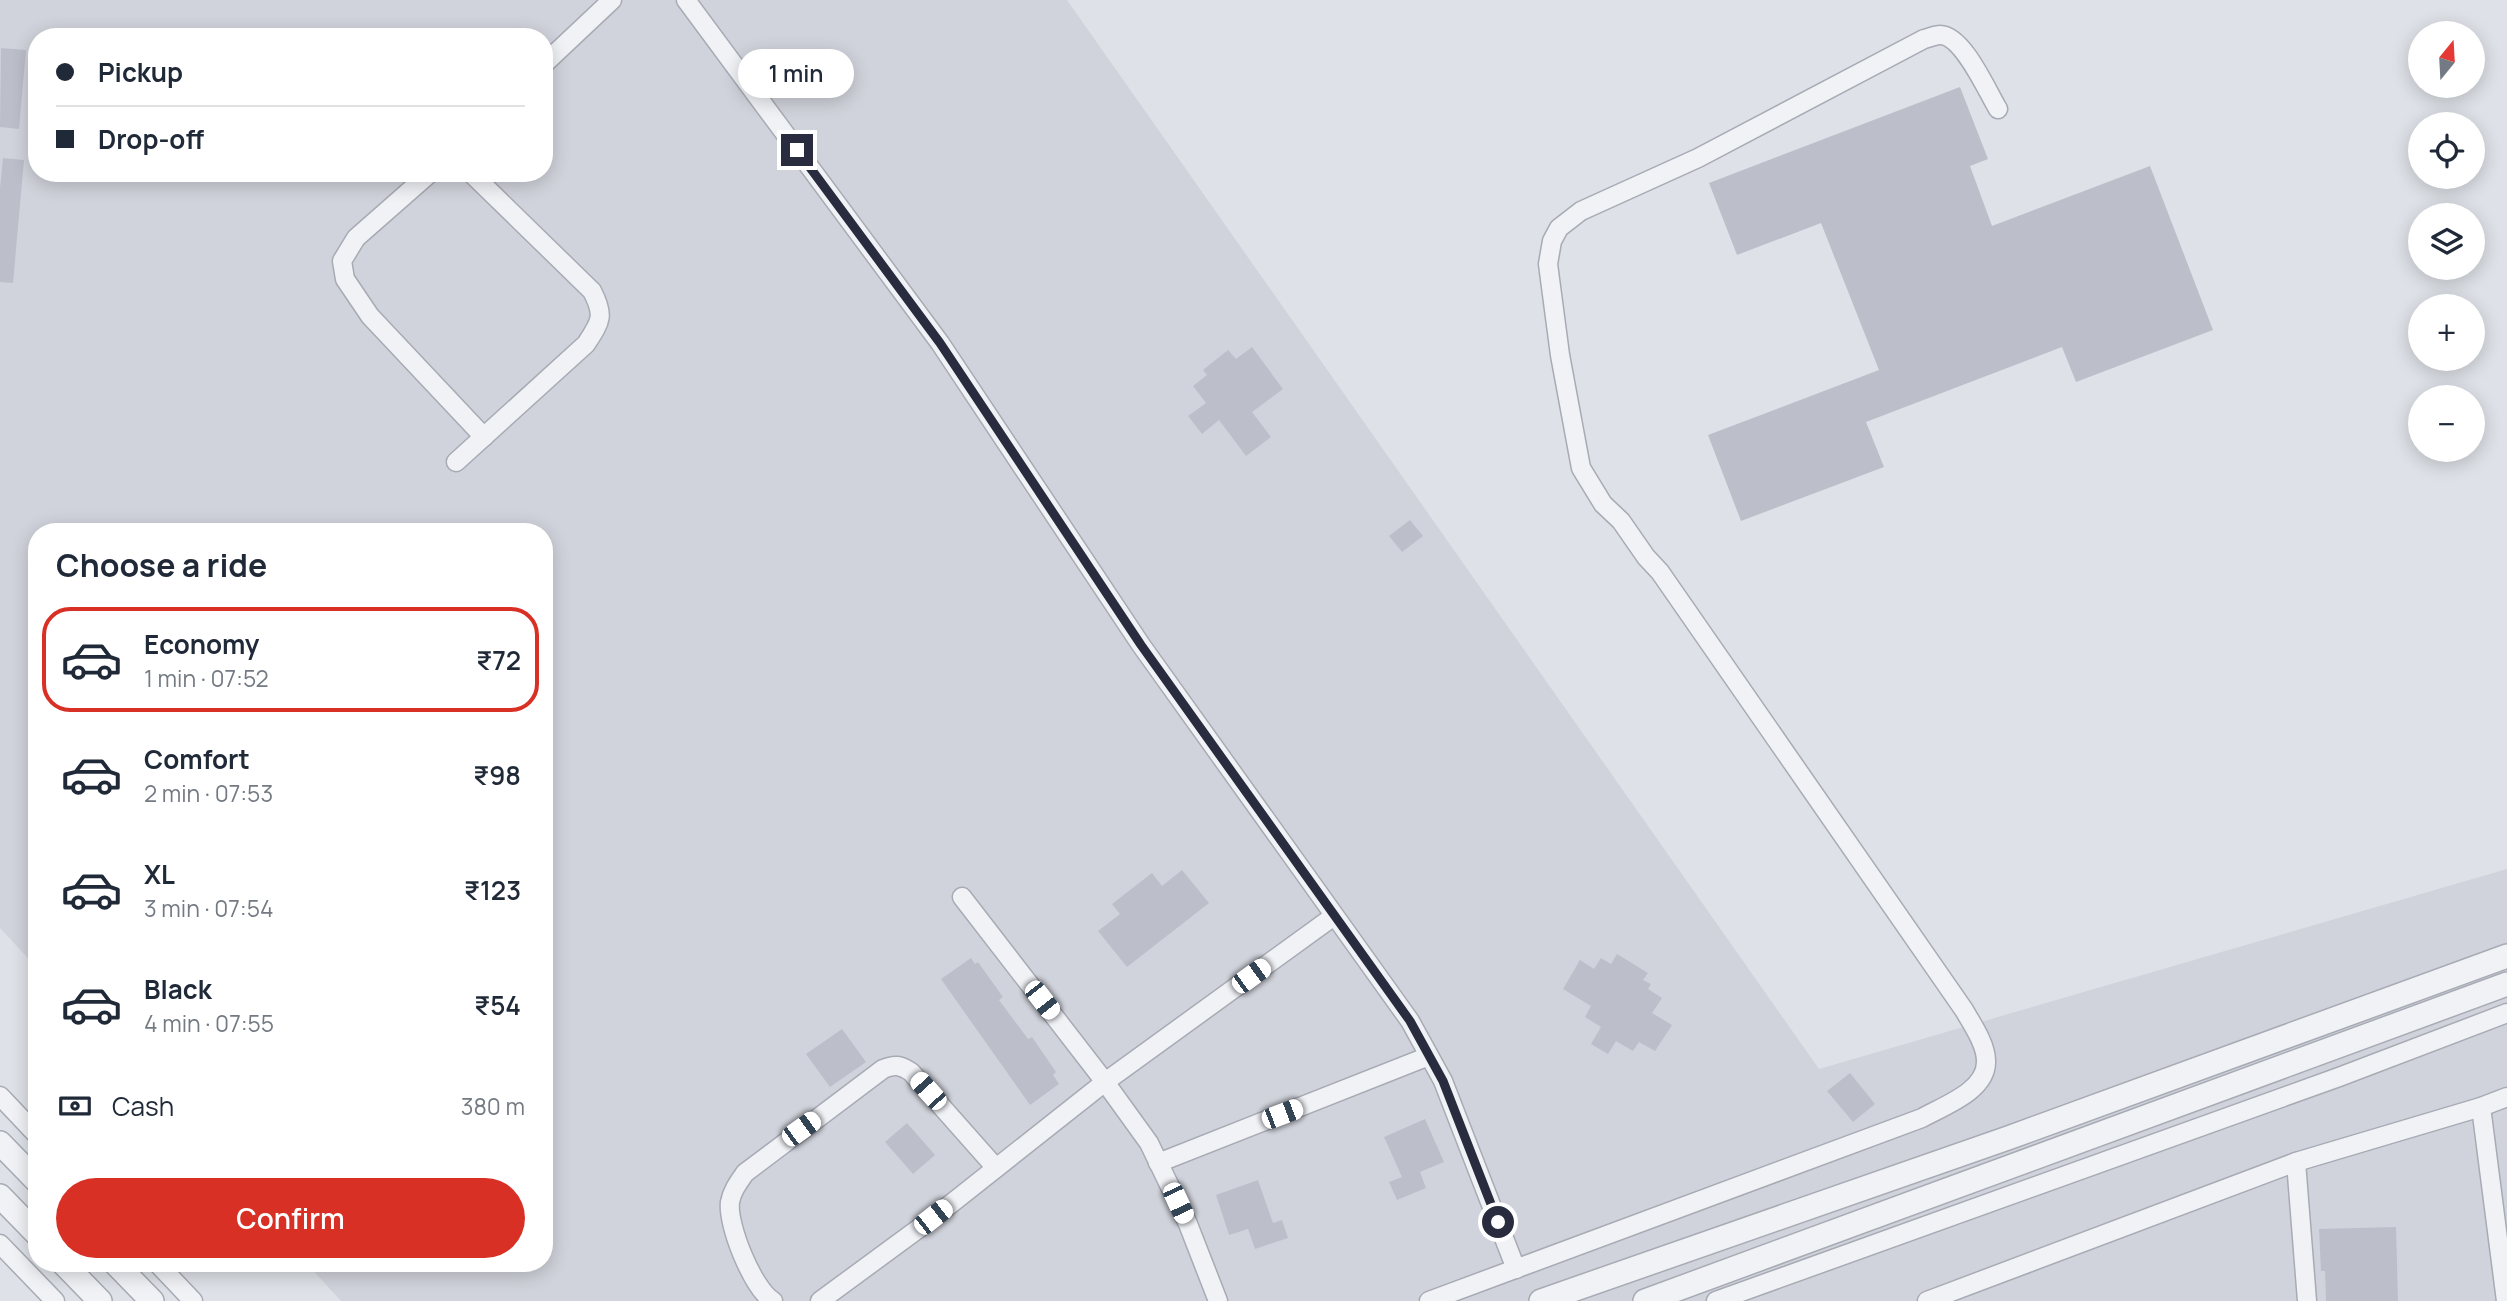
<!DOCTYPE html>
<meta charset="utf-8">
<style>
body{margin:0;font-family:Manrope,sans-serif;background:#f2f2f3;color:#1f2937;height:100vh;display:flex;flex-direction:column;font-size:26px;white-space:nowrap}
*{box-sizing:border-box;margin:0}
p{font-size:23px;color:#747a83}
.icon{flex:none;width:38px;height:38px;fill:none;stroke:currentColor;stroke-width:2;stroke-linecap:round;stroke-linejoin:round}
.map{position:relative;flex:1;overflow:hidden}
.panel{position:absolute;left:28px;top:523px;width:525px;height:749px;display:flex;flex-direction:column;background:#fff;border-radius:28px;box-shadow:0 4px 18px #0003}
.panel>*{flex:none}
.top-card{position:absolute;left:28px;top:28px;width:525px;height:154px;border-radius:28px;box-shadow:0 4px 18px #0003;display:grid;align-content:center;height:154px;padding:0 28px;background:#fff}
.needle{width:46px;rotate:18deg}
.buttons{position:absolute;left:2408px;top:21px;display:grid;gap:14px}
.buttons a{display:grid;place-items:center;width:77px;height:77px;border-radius:50%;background:#fff;box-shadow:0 4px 18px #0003;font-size:35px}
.end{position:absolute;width:32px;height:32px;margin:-16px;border:9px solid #282c3e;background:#fff;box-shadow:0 0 0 4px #fff}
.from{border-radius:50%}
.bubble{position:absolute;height:49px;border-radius:24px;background:#fff;box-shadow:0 4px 18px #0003;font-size:23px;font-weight:600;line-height:49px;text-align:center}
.car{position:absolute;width:21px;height:42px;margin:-21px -10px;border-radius:9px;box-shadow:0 0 5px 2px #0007;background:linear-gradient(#fff 24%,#345 0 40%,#fff 0 76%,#345 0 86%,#fff 0)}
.top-card b{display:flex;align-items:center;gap:24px;height:66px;font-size:26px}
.top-card b+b{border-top:2px solid #e0e1e3}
.top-card i{width:18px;height:18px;background:#1f2937}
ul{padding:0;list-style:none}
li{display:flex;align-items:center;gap:21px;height:105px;margin:0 14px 10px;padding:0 14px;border:4px solid transparent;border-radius:28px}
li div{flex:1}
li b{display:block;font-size:26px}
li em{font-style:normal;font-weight:600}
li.selected{border-color:#d93025}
li>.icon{width:63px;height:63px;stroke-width:1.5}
h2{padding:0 28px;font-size:32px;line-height:84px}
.pay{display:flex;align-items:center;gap:18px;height:77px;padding:0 28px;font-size:26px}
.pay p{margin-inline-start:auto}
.primary-button{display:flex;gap:14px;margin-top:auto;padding:14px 28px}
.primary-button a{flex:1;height:80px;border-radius:42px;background:#d93025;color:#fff;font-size:28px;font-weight:600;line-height:80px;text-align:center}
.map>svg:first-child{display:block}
.built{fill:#d1d3dc;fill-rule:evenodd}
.building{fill:#bcbfca}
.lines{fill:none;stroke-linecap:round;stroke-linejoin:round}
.minor-casing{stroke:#a7abb4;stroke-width:21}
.tertiary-casing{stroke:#a7abb4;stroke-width:26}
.minor{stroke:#f1f2f6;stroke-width:18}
.tertiary{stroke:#f1f2f6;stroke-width:23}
.route{stroke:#282c3e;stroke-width:9}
</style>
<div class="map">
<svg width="2507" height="1301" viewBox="0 0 2507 1301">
<rect width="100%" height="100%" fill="#dee1e7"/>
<!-- built -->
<path class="built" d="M0 0H1067L1819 1069 2507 869V1301H341L307 1264H544V532H37V968L0 928ZM37 37H544V173H37Z"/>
<!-- building -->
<g class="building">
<polygon points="1,48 26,50 19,129 0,127"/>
<polygon points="1960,87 1988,159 1970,166 1992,226 2150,166 2213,330 2076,382 2062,347 1866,422 1884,467 1741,521 1708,435 1879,370 1821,223 1737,255 1709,183"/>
<polygon points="3,158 24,160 13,283 0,282 0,188"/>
<polygon points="1252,347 1283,389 1252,412 1271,437 1246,456 1219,420 1202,434 1188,416 1206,403 1193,386 1207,375 1203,370 1228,350 1236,359"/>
<polygon points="1410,520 1423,536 1402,552 1389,536"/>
<polygon points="1182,870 1209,903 1127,967 1098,931 1120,914 1112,904 1152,873 1162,886"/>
<polygon points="1617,954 1648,973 1643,980 1651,984 1648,989 1662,998 1652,1013 1672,1025 1655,1051 1639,1042 1633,1051 1616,1041 1608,1054 1591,1044 1601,1027 1585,1017 1591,1006 1563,989 1580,960 1594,969 1601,958 1611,964"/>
<polygon points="971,958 975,964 978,962 1003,997 999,1000 1028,1039 1032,1037 1056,1072 1053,1075 1059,1084 1030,1105 941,979"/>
<polygon points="842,1029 866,1062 830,1087 806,1054"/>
<polygon points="1850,1073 1875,1104 1853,1122 1827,1091"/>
<polygon points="1425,1119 1444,1162 1420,1172 1426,1188 1397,1200 1389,1182 1402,1177 1384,1137"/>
<polygon points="907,1123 935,1155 913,1174 885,1142"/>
<polygon points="1258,1180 1273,1223 1282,1220 1288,1238 1255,1249 1248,1229 1229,1235 1216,1195"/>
<polygon points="2396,1227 2398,1301 2326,1301 2325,1271 2321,1271 2319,1229"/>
</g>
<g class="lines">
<defs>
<g id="minor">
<polyline points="686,0 940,343 1141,645 1410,1021 1443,1081 1516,1269"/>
<polyline points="544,64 612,0"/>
<polyline points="430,173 356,238 342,261 345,279 370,316 484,437"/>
<path d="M456 462 586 344C601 321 605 316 592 291L471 173"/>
<polyline points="962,897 1105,1082 1149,1143 1188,1224 1218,1301"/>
<polyline points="0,1096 37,1135"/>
<polyline points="2481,1107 2506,1301"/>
<polyline points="2296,1162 2307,1301"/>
<polyline points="1158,1163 1429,1056"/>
<polyline points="0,1244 55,1301"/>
<polyline points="158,1264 193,1301"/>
<path d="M773 1301C753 1289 727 1225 730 1202 732 1191 738 1183 745 1173L883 1069C895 1064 900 1065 911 1072L996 1168"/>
<polyline points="820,1301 933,1218 1105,1082 1334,916"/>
<path d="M1429 1301 1922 1118C1943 1106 1987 1091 1986 1061 1986 1044 1972 1024 1964 1010L1660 572 1646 557 1621 521 1603 504 1581 468 1560 355 1548 264 1552 241 1559 228 1581 211 1698 158 1924 39C1929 38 1935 35 1940 35 1963 35 1987 91 1998 109"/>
<polyline points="1716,1301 2339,1077 2507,1013"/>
<polyline points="1927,1301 2296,1162 2481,1107 2507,1097"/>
</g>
<g id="tertiary">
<polyline points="0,1143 37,1181"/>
<polyline points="0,1196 37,1234"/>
<polyline points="64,1264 100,1301"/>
<polyline points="116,1264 152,1301"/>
<polyline points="1541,1301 2008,1138 2507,956"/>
<polyline points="1645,1301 2507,984"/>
</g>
</defs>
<!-- minor casing -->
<use href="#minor" class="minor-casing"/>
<!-- tertiary casing -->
<use href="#tertiary" class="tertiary-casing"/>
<!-- minor -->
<use href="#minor" class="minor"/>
<!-- tertiary -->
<use href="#tertiary" class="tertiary"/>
</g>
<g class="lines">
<!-- route -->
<polyline class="route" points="797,150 940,343 1141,645 1410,1021 1443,1081 1498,1222"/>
</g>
</svg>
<div class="buttons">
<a><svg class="needle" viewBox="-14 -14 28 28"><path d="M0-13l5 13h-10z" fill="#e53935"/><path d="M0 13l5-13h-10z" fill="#747a83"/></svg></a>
<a><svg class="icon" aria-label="locate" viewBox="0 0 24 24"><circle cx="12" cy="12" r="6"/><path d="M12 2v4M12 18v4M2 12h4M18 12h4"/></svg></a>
<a><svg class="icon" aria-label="layers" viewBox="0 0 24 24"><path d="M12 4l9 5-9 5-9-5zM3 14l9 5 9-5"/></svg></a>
<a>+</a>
<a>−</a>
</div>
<i class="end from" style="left:1498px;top:1222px"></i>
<i class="end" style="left:797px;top:150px"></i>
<div class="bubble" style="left:738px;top:49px;width:116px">1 min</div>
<i class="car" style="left:1251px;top:976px;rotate:54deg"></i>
<i class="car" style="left:1042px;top:1000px;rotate:142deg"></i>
<i class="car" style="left:928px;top:1091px;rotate:318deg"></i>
<i class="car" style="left:1282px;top:1114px;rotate:69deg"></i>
<i class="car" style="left:801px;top:1129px;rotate:54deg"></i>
<i class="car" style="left:1178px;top:1203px;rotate:155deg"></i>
<i class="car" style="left:933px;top:1217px;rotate:52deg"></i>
<div class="top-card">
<b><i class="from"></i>Pickup</b>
<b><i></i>Drop-off</b>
</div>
<section class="panel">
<h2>Choose a ride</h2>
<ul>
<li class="selected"><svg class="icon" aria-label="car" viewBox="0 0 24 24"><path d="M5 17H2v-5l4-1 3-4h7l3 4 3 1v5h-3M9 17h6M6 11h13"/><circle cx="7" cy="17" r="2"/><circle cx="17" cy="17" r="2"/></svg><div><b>Economy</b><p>1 min · 07:52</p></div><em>₹72</em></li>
<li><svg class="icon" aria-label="car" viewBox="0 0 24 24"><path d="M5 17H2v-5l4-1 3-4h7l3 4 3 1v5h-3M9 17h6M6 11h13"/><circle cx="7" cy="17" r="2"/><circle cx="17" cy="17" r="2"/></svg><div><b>Comfort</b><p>2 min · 07:53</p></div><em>₹98</em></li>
<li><svg class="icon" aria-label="car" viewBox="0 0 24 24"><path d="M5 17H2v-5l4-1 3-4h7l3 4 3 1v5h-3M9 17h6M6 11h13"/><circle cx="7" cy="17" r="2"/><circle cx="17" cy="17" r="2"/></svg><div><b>XL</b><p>3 min · 07:54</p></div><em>₹123</em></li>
<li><svg class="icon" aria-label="car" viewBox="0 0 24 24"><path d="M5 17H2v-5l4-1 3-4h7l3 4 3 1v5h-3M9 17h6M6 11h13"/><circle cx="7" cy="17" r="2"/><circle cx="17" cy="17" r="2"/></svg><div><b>Black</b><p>4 min · 07:55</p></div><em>₹54</em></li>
</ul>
<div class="pay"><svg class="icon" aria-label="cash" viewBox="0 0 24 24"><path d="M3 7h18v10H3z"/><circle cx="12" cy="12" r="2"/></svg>Cash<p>380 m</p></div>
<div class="primary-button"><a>Confirm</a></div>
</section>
</div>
